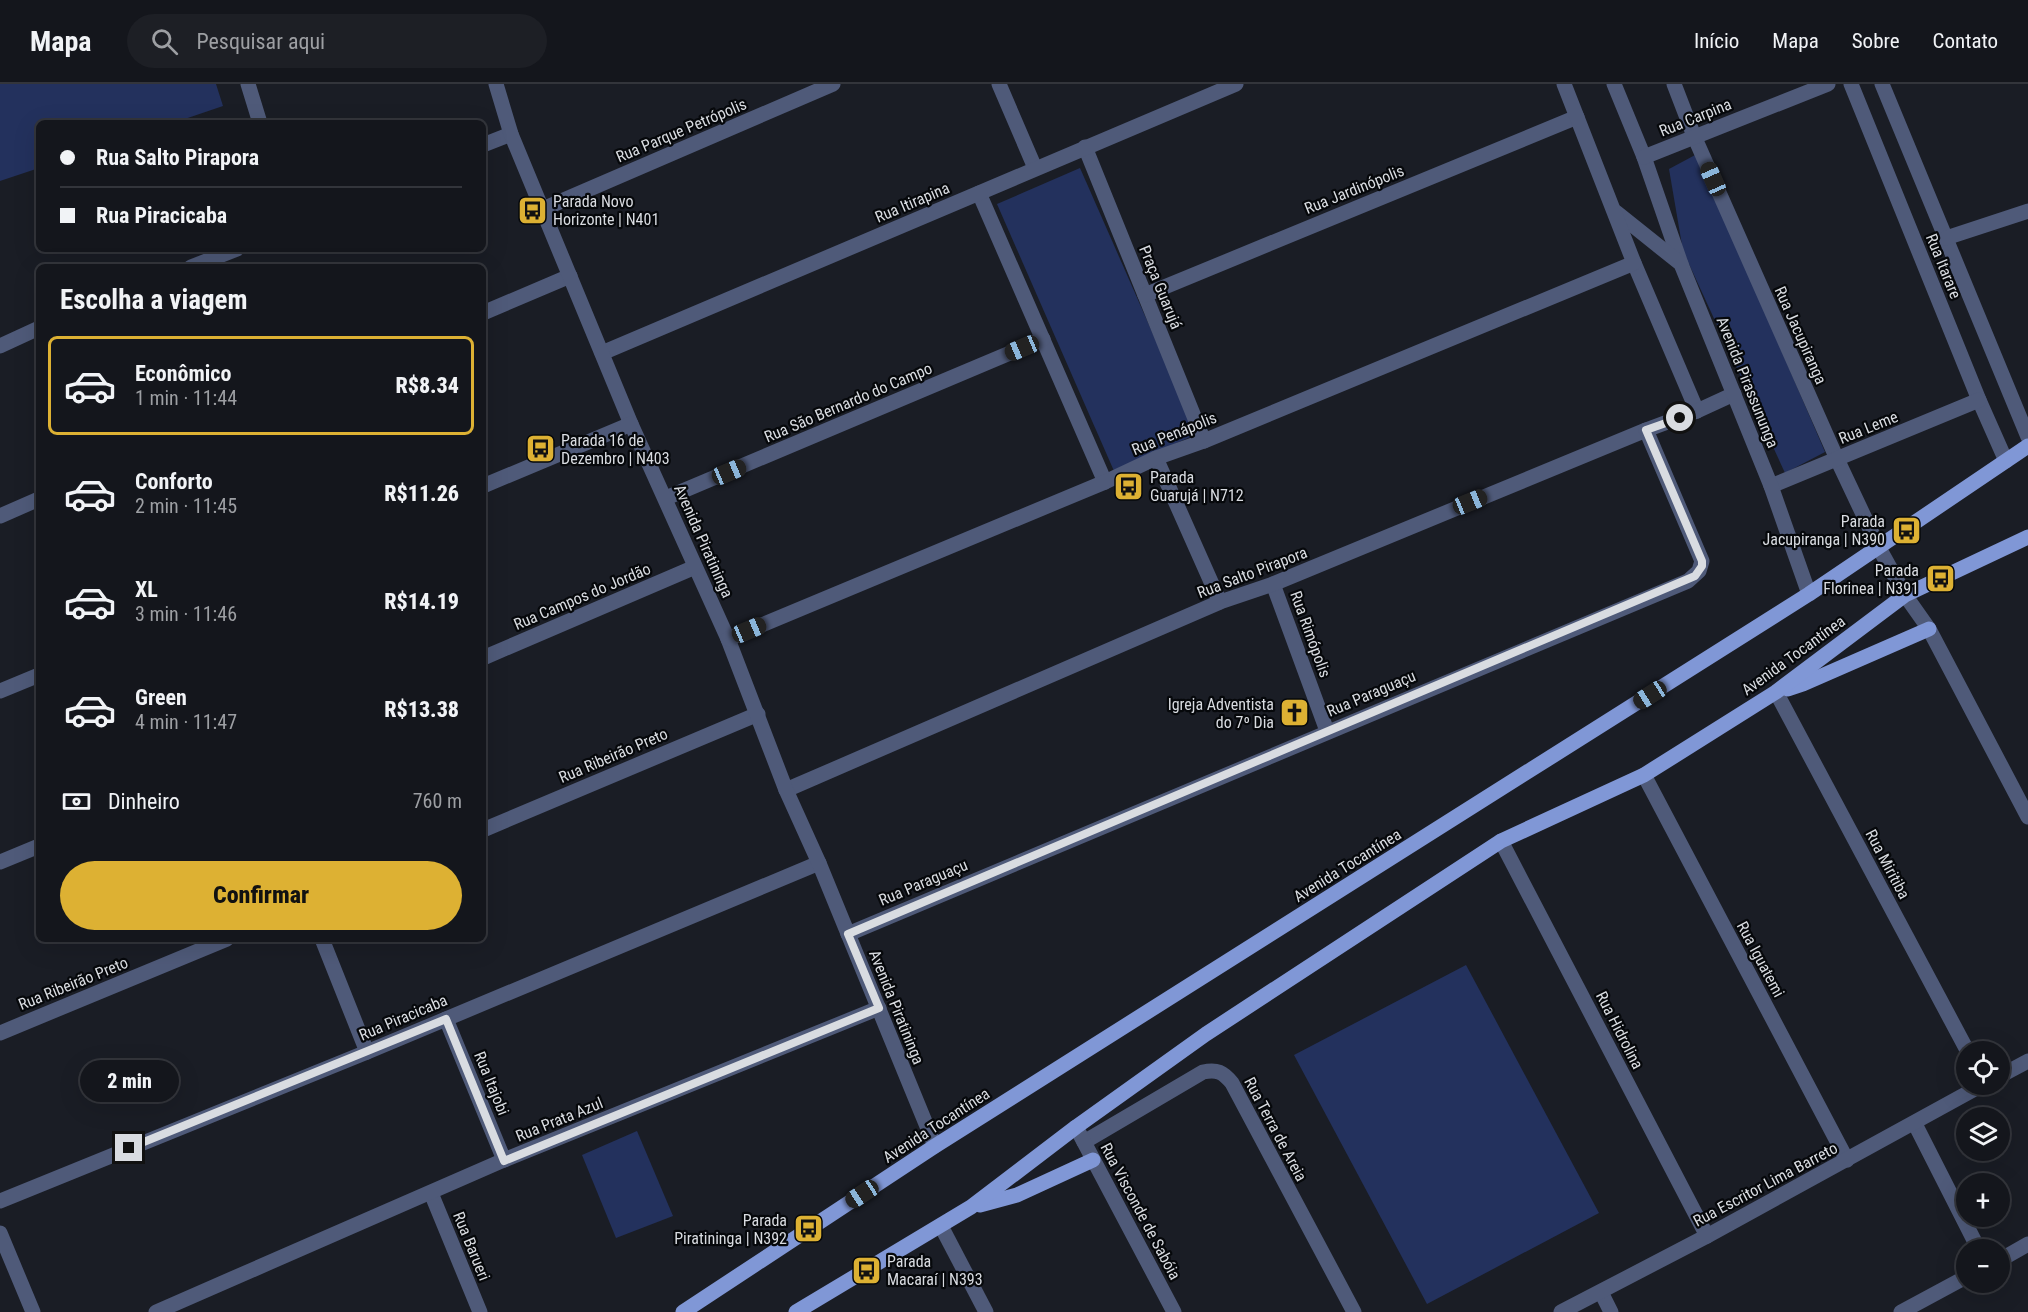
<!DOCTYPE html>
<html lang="pt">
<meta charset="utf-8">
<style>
body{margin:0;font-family:"Roboto Condensed",sans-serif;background:#1d1f25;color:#f1f3f6;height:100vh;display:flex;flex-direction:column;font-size:22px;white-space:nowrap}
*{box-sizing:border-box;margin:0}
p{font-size:20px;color:#9d9fa3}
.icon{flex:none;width:33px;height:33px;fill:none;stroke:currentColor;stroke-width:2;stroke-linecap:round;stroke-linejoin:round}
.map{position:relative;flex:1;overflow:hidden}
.panel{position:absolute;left:36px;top:180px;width:450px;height:678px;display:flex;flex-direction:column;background:#14161c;border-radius:9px;box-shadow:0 6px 24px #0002,0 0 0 2px #33353b}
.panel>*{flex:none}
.banner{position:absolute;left:36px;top:36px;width:450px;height:132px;border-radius:9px;box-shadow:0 6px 24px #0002,0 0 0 2px #33353b;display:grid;align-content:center;height:132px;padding:0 24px;background:#14161c}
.controls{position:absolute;left:1956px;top:957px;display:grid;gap:12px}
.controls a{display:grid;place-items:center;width:54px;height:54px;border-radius:50%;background:#14161c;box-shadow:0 6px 24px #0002,0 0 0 2px #33353b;font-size:30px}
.end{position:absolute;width:27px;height:27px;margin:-14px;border:8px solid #d9dce1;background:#111;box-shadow:0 0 0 3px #111}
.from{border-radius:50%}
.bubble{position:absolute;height:42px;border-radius:21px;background:#14161c;box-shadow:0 6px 24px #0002,0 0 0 2px #33353b;font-size:20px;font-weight:800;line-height:42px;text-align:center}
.car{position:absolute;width:18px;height:36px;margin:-18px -9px;border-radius:8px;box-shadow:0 0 4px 2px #0007;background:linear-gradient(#222 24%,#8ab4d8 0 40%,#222 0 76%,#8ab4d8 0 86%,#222 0)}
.banner b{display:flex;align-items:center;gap:21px;height:57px;font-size:22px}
.banner b+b{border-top:2px solid #33353b}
.banner i{width:15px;height:15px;background:#f1f3f6}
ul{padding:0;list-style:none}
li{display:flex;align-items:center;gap:18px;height:99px;margin:0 12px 9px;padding:0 12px;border:3px solid transparent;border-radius:9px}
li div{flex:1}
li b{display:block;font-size:22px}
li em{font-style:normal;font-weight:800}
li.on{border-color:#ddb133}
li>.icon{width:54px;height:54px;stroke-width:1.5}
h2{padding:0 24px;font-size:27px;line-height:72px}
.pay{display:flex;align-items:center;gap:15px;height:66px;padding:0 24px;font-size:22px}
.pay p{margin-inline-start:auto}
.cta{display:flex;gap:12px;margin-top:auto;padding:12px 24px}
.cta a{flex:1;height:69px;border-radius:36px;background:#ddb133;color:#111;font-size:24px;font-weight:800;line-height:69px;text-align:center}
header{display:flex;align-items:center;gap:36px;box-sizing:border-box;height:84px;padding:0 30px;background:#14161c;border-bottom:2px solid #33353b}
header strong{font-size:28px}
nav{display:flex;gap:33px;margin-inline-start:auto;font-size:21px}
.search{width:420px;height:54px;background:#1d1f25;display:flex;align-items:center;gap:15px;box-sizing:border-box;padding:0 21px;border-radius:33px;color:#9d9fa3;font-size:22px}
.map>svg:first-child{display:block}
.green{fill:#23315d}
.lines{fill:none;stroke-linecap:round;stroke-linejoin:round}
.minor{stroke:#4f5a79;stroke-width:15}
.tertiary{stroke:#4f5a79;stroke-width:15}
.primary{stroke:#8097d6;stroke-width:15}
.route{stroke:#d9dce1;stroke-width:8}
.labels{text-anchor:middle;stroke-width:4.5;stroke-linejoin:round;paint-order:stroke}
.street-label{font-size:16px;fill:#d9dce1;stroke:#06080b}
.poi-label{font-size:16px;fill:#d9dce1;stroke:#06080b;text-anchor:start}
</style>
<header>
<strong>Mapa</strong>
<div class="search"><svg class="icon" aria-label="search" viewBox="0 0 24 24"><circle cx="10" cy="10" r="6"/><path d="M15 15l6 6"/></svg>Pesquisar aqui</div>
<nav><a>Início</a><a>Mapa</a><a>Sobre</a><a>Contato</a></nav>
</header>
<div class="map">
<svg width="2028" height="1228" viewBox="0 0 2028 1228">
<rect width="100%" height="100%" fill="#1a1d25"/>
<!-- green -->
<g class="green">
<polygon points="0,0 216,0 223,22 173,39 39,39 39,84 0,97"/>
<polygon points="1697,70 1825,368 1785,389 1683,167 1669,85"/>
<polygon points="1080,84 1197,350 1114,387 997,120"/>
<polygon points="1466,881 1599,1129 1427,1220 1294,971"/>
<polygon points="637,1047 673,1132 616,1154 582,1071"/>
</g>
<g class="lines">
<!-- minor -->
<g class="minor">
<polyline points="248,0 260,39"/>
<polyline points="999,0 1035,84"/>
<polyline points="1614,0 1644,73 1681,180"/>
<polyline points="1674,0 1694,52 1837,375 1879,464"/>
<polyline points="1851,0 1979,316 2006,377"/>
<polyline points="1882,0 2028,353"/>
<polyline points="483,61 511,50"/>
<polyline points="1085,63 1204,357"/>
<polyline points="1644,73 1828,0"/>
<polyline points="979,109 1105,398"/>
<polyline points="543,125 833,0"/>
<polyline points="1946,154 2028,127"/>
<polyline points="1634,179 1697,327"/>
<polyline points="191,183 237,165"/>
<polyline points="1145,211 1577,33"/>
<polyline points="483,229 570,192"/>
<polyline points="0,262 39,244"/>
<polyline points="602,269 1236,0"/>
<polyline points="1156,374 1220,518"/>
<polyline points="1771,402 1979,316"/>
<polyline points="666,414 1043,255"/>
<polyline points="0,432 39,415"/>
<polyline points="1273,500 1327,647"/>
<polyline points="483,574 695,483"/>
<polyline points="1776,608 1968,968"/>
<polyline points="1644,691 1847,1076"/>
<polyline points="786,706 1220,518 1273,500 1646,346 1697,327 1734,310"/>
<polyline points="483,746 758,630"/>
<polyline points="1501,757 1707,1152"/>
<polyline points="0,778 39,762"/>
<polyline points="848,850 1688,497 1699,487 1702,477 1646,346"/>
<polyline points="322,855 367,968"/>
<polyline points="446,935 504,1076"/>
<polyline points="0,949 227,855"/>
<polyline points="2000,992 2028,977"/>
<polyline points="1915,1040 1979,1166"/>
<path d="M1084 1058 1203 988C1217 985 1223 988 1232 999L1354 1228"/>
<polyline points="431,1109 480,1228"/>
<polyline points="0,1117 367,968 819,779"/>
<polyline points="941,1142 986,1228"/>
<polyline points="2000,1176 2028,1160"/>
<polyline points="1601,1208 1611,1228"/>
<polyline points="156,1228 504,1076 879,924"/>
<polyline points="1561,1228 1707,1152 1984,1000"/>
<polyline points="1901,1228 1966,1193"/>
</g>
<!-- tertiary -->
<g class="tertiary">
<polyline points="496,0 511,50 631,340 728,555 786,706 819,779 935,1062"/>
<polyline points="1616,128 1681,180 1771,402 1809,510"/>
<polyline points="483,402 631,340"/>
<polyline points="1879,464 1905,511 1929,545 2028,733"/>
<polyline points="728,555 1105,398 1156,374 1204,357 1634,179 1564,0"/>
<polyline points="0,607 39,591"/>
<polyline points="1076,1043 1174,1228"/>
<polyline points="0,1149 33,1228"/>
</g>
<!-- primary -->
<g class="primary">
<polyline points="1788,605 1803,600 1929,545"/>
<polyline points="980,1121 1017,1111 1093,1076"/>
<polyline points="683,1228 935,1062 1809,510 2028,362"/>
<polyline points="796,1228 971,1123 1076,1043 1206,950 1501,757 1644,691 1776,608 1905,511 2028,453"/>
</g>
</g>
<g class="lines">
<!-- route -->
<polyline class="route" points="129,1064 446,935 504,1077 879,924 848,850 1695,492 1702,482 1702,477 1646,346 1680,334"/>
</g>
<!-- icons -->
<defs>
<symbol id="bus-square" viewBox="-11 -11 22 22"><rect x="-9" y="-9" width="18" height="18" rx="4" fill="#ddb133" stroke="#06080b"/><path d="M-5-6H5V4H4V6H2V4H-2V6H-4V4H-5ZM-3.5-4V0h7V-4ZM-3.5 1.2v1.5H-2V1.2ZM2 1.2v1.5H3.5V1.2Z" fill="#111"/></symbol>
<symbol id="church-square" viewBox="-11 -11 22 22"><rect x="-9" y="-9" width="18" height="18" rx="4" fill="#ddb133" stroke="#06080b"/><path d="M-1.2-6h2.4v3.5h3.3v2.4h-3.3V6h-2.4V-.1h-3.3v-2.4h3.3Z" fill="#111"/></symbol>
</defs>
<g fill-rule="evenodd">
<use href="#bus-square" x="516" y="110" width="33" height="33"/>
<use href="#bus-square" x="524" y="348" width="33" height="33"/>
<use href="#bus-square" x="1112" y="386" width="33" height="33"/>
<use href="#bus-square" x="1890" y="430" width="33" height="33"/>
<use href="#bus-square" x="1924" y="478" width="33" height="33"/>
<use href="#church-square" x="1278" y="612" width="33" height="33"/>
<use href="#bus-square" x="792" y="1128" width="33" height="33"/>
<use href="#bus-square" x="850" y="1170" width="33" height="33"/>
</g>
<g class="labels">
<!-- street labels -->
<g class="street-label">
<text transform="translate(1695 33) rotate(-22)" y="6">Rua Carpina</text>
<text transform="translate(681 46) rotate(-23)" y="6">Rua Parque Petrópolis</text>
<text transform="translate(1354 105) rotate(-22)" y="6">Rua Jardinópolis</text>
<text transform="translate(912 118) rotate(-23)" y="6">Rua Itirapina</text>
<text transform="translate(1944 182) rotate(68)" y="6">Rua Itarare</text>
<text transform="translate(1161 203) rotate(68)" y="6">Praça Guarujá</text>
<text transform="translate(1801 251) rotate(66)" y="6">Rua Jacupiranga</text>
<text transform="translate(1748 298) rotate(68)" y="6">Avenida Pirassununga</text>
<text transform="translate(848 318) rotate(-23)" y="6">Rua São Bernardo do Campo</text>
<text transform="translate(1868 343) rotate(-22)" y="6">Rua Leme</text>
<text transform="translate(1174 349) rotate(-22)" y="6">Rua Penápolis</text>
<text transform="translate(704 457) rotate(66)" y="6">Avenida Piratininga</text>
<text transform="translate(1252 488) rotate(-21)" y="6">Rua Salto Pirapora</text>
<text transform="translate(582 512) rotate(-23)" y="6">Rua Campos do Jordão</text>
<text transform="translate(1311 550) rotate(70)" y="6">Rua Rimópolis</text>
<text transform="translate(1793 571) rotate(-36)" y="6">Avenida Tocantínea</text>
<text transform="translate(1371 609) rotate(-23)" y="6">Rua Paraguaçu</text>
<text transform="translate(613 671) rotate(-23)" y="6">Rua Ribeirão Preto</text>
<text transform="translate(1888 780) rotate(62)" y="6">Rua Miritiba</text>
<text transform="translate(1347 781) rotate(-32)" y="6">Avenida Tocantínea</text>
<text transform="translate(923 798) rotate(-23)" y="6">Rua Paraguaçu</text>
<text transform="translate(1761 875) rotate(62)" y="6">Rua Iguatemi</text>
<text transform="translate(73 899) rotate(-22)" y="6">Rua Ribeirão Preto</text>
<text transform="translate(897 923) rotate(68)" y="6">Avenida Piratininga</text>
<text transform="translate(403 933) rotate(-23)" y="6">Rua Piracicaba</text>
<text transform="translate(1620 946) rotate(63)" y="6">Rua Hidrolina</text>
<text transform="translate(492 999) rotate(68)" y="6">Rua Itajobi</text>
<text transform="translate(559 1035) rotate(-22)" y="6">Rua Prata Azul</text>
<text transform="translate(936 1041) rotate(-33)" y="6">Avenida Tocantínea</text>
<text transform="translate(1276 1045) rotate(62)" y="6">Rua Terra de Areia</text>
<text transform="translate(1765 1100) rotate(-28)" y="6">Rua Escritor Lima Barreto</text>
<text transform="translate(1141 1127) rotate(62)" y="6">Rua Visconde de Sabóia</text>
<text transform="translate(472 1162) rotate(68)" y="6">Rua Barueri</text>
</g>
<!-- poi labels -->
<g class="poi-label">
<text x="553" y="123">Parada Novo<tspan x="553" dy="18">Horizonte | N401</tspan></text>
<text x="561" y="362">Parada 16 de<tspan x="561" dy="18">Dezembro | N403</tspan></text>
<text x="1150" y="399">Parada<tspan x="1150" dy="18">Guarujá | N712</tspan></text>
<text x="1885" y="443" text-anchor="end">Parada<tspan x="1885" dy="18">Jacupiranga | N390</tspan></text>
<text x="1919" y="492" text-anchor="end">Parada<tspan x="1919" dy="18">Florinea | N391</tspan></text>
<text x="1274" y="626" text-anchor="end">Igreja Adventista<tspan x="1274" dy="18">do 7º Dia</tspan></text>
<text x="787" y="1142" text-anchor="end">Parada<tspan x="787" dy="18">Piratininga | N392</tspan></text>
<text x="887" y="1183">Parada<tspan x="887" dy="18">Macaraí | N393</tspan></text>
</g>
</g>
</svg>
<div class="controls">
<a><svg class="icon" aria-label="locate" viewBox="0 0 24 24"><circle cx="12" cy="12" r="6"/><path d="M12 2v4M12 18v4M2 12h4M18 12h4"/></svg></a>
<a><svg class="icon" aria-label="layers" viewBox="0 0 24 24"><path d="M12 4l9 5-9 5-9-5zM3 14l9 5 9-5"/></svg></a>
<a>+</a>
<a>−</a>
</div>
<i class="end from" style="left:1680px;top:334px"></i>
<i class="end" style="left:129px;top:1064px"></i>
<div class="bubble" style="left:80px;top:976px;width:99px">2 min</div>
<i class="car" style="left:1713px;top:95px;rotate:336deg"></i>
<i class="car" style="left:1022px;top:264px;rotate:247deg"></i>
<i class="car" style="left:729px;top:388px;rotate:67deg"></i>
<i class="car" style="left:1470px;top:418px;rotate:68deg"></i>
<i class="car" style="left:749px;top:546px;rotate:67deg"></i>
<i class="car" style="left:1650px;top:611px;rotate:238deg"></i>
<i class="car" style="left:862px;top:1110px;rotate:237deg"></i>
<div class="banner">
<b><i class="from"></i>Rua Salto Pirapora</b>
<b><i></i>Rua Piracicaba</b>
</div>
<section class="panel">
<h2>Escolha a viagem</h2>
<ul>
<li class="on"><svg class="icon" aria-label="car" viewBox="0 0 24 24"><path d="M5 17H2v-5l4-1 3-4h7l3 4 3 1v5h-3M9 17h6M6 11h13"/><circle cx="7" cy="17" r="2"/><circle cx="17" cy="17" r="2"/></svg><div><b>Econômico</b><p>1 min · 11:44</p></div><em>R$8.34</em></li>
<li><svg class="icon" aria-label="car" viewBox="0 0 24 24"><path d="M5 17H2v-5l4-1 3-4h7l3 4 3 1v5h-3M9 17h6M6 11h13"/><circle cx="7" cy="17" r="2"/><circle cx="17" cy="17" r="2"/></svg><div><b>Conforto</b><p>2 min · 11:45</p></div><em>R$11.26</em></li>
<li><svg class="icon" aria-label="car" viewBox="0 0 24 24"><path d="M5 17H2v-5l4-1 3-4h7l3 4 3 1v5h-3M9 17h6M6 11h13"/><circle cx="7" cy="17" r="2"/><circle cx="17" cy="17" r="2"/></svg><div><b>XL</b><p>3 min · 11:46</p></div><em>R$14.19</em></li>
<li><svg class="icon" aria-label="car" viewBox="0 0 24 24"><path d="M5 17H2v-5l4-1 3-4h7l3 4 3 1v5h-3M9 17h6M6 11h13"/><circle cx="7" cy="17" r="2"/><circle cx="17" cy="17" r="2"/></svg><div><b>Green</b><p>4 min · 11:47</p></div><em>R$13.38</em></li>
</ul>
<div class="pay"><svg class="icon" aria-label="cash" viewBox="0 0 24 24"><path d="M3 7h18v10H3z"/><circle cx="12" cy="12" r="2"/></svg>Dinheiro<p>760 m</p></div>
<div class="cta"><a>Confirmar</a></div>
</section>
</div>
